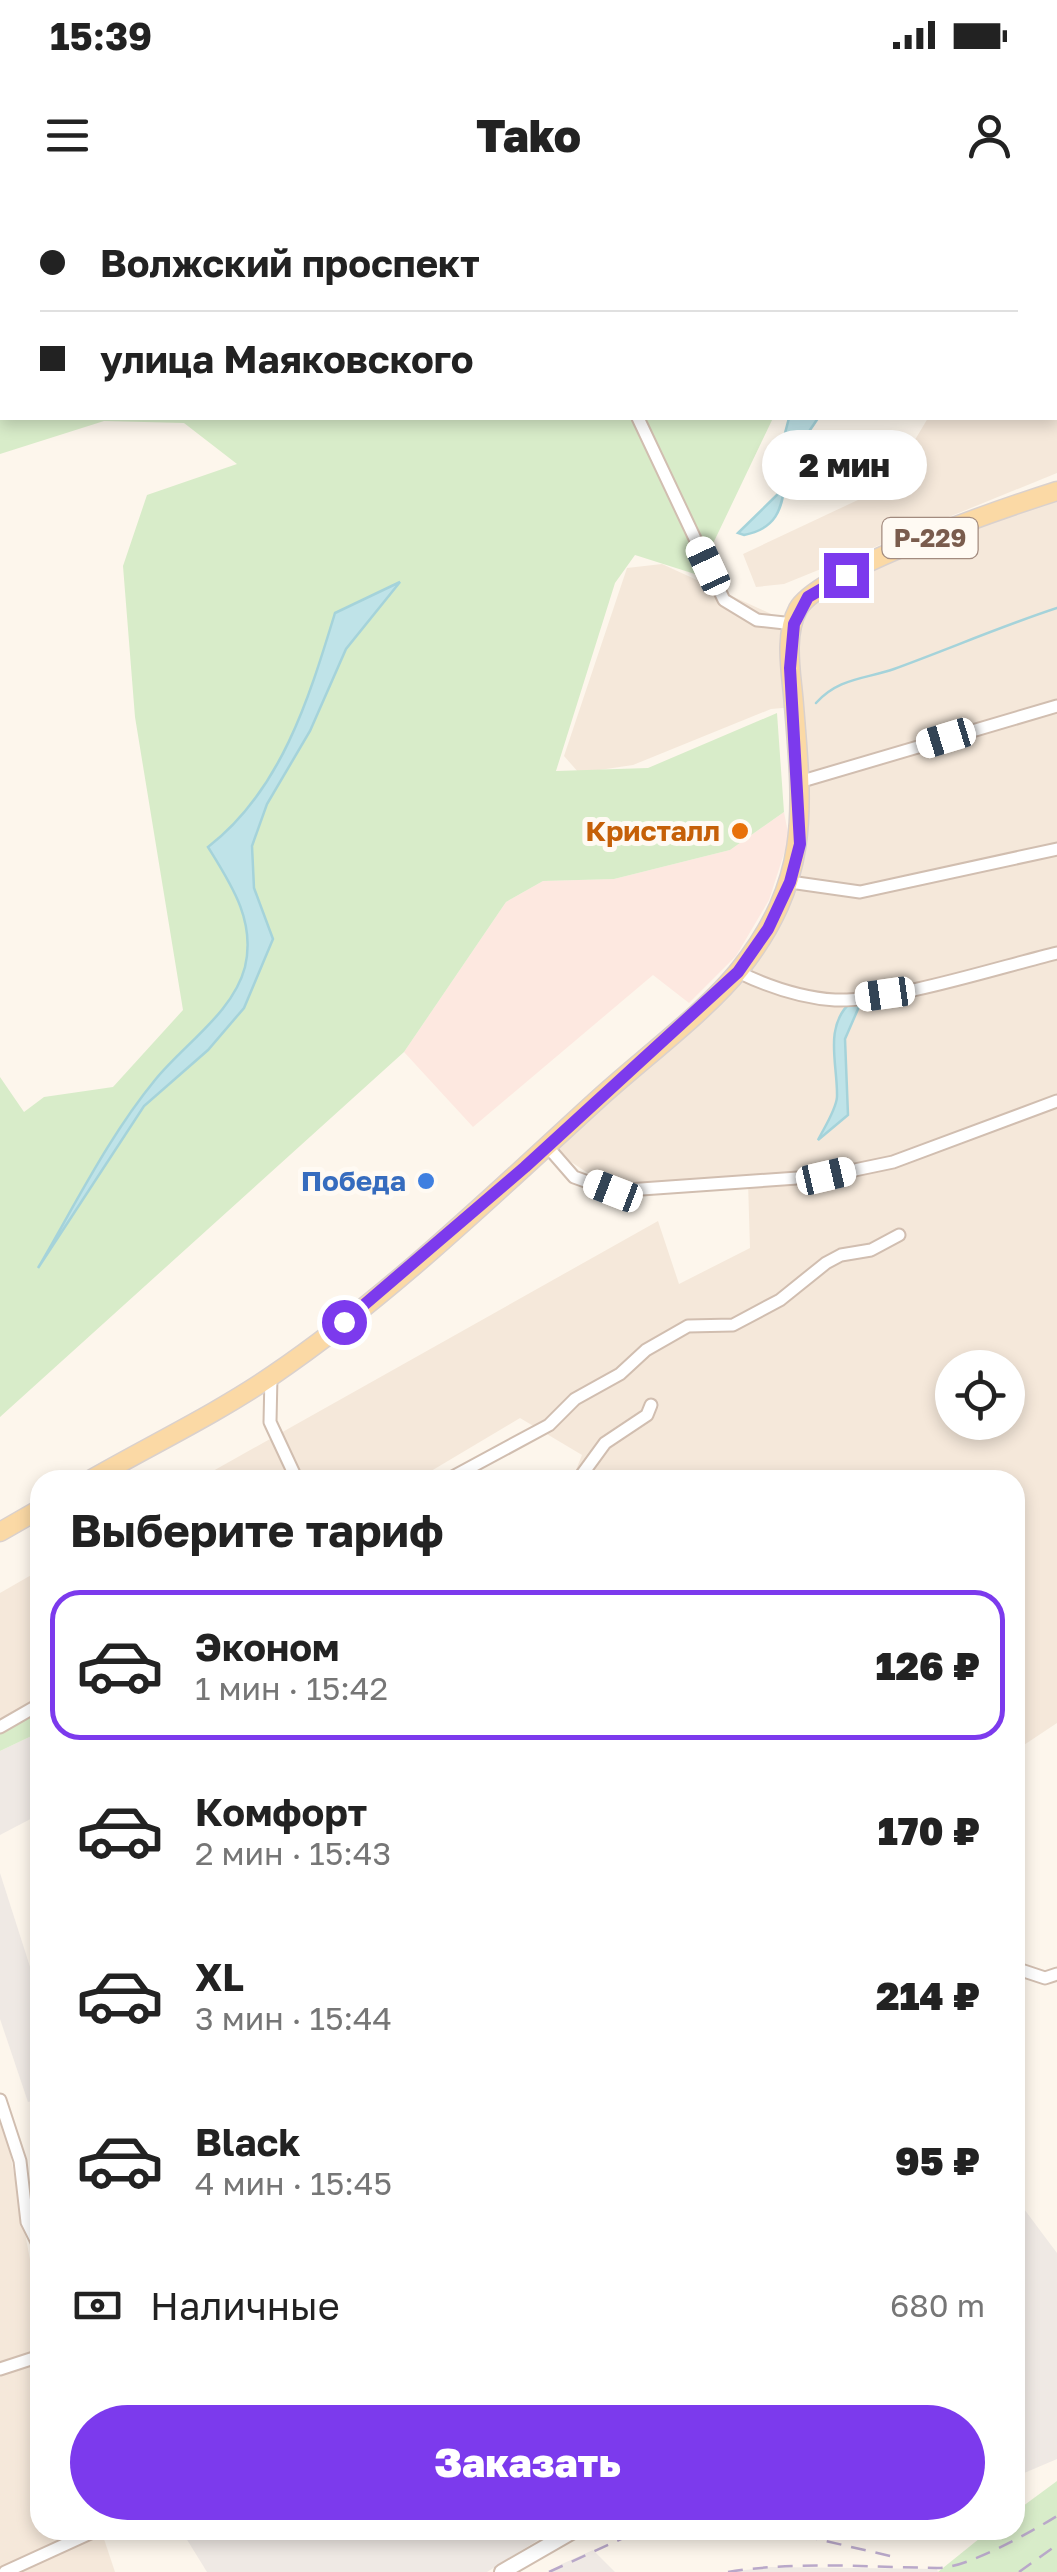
<!DOCTYPE html>
<html lang="ru">
<meta charset="utf-8">
<style>
body{margin:0;font-family:"Golos Text",sans-serif;background:#f6f6f6;color:#222;height:100vh;display:flex;flex-direction:column;font-size:38px;white-space:nowrap}
*{box-sizing:border-box;margin:0}
p{font-size:32px;color:#767676}
.icon{flex:none;width:55px;height:55px;fill:none;stroke:currentColor;stroke-width:2;stroke-linecap:round;stroke-linejoin:round}
.map{position:relative;flex:1;overflow:hidden}
.details{position:absolute;left:30px;top:1270px;width:995px;height:1070px;display:flex;flex-direction:column;background:#fff;border-radius:30px;box-shadow:0 5px 15px #0003}
.details>*{flex:none}
.hud{position:absolute;left:0px;top:0px;width:1058px;height:220px;box-shadow:0 5px 15px #0003;display:grid;align-content:center;height:220px;padding:0 40px;background:#fff}
.buttons{position:absolute;left:935px;top:1150px;display:grid;gap:20px}
.buttons a{display:grid;place-items:center;width:90px;height:90px;border-radius:50%;background:#fff;box-shadow:0 5px 15px #0003;font-size:50px}
.end{position:absolute;width:45px;height:45px;margin:-22px;border:12px solid #7c3aed;background:#fff;box-shadow:0 0 0 5px #fff}
.from{border-radius:50%}
.bubble{position:absolute;height:70px;border-radius:35px;background:#fff;box-shadow:0 5px 15px #0003;font-size:32px;font-weight:800;line-height:70px;text-align:center}
.car{position:absolute;width:30px;height:60px;margin:-30px -15px;border-radius:12px;box-shadow:0 0 8px 2px #0007;background:linear-gradient(#fff 24%,#345 0 40%,#fff 0 76%,#345 0 86%,#fff 0)}
.hud b{display:flex;align-items:center;gap:35px;height:95px;font-size:38px}
.hud b+b{border-top:2px solid #e0e0e0}
.hud i{width:25px;height:25px;background:#222}
ul{padding:0;list-style:none}
li{display:flex;align-items:center;gap:30px;height:150px;margin:0 20px 15px;padding:0 20px;border:5px solid transparent;border-radius:30px}
li div{flex:1}
li b{display:block;font-size:38px}
li em{font-style:normal;font-weight:800}
li.active{border-color:#7c3aed}
li>.icon{width:90px;height:90px;stroke-width:1.5}
h2{padding:0 40px;font-size:45px;line-height:120px}
.pay{display:flex;align-items:center;gap:25px;height:110px;padding:0 40px;font-size:38px}
.pay p{margin-inline-start:auto}
.action{display:flex;gap:20px;margin-top:auto;padding:20px 40px}
.action a{flex:1;height:115px;border-radius:60px;background:#7c3aed;color:#fff;font-size:40px;font-weight:800;line-height:115px;text-align:center}
.status{display:flex;justify-content:space-between;align-items:center;height:70px;padding:0 50px;background:#fff;direction:ltr}
.status svg{height:28px;fill:currentColor}
header{display:flex;justify-content:space-between;align-items:center;height:130px;padding:0 40px;background:#fff;font-size:45px;font-weight:800}
.map>svg:first-child{display:block}
.residential{fill:#f5e8da;fill-rule:evenodd}
.commercial{fill:#fde8e0}
.industrial{fill:#efe9e4}
.green{fill:#d8ecc9}
.water{fill:#bfe3e8;stroke:#a5d3da;stroke-width:2.5}
.lines{fill:none;stroke-linecap:round;stroke-linejoin:round}
.stream{stroke:#a5d3da;stroke-width:2.5}
.minor-casing{stroke:#d1beb0;stroke-width:15}
.tertiary-casing{stroke:#d1beb0;stroke-width:18}
.primary-casing{stroke:#dad1cd;stroke-width:21}
.minor{stroke:#fff;stroke-width:11}
.tertiary{stroke:#fff;stroke-width:14}
.primary{stroke:#fbd9a5;stroke-width:18}
.rail{stroke:#b9a8c9;stroke-width:2.5;stroke-dasharray:15 10;stroke-linecap:butt}
.route{stroke:#7c3aed;stroke-width:12}
.food-dot{fill:#e8710a;stroke:#fffaf3;stroke-width:4}
.shop-dot{fill:#3f7fe0;stroke:#fffaf3;stroke-width:4}
.labels{text-anchor:middle;stroke-width:10;stroke-linejoin:round;paint-order:stroke}
.shield{fill:#fffaf3;stroke:#a28b7f;stroke-width:2.5}
.shield-label{font-size:25px;font-weight:bold;fill:#7a5c4d}
.food-label{font-size:28px;font-weight:bold;fill:#c56008;stroke:#fffaf3;text-anchor:end}
.shop-label{font-size:28px;font-weight:bold;fill:#366cbe;stroke:#fffaf3;text-anchor:end}
</style>
<div class="status"><b>15:39</b><svg viewBox="0 0 49 12"><path d="M0 12V9h3v3zM5 12V6h3v6zM10 12V3h3v9zM15 12V0h3v12zM26 1h20v11H26zM47 4h2v5h-2z"/></svg></div>
<header><svg class="icon" aria-label="menu" viewBox="0 0 24 24"><path d="M4 6h16M4 12h16M4 18h16"/></svg>Tako<svg class="icon" aria-label="person" viewBox="0 0 24 24"><circle cx="12" cy="8" r="4"/><path d="M4 21q1-7 8-7t8 7"/></svg></header>
<div class="map">
<svg width="1057" height="2372" viewBox="0 0 1057 2372">
<rect width="100%" height="100%" fill="#fdf6ec"/>
<!-- residential -->
<g class="residential">
<polygon points="1039,0 1057,0 1057,273 784,384 756,387 743,354 860,299 894,275 928,218 1055,218 1055,2 1037,2"/>
<path d="M1057 291V1523L1015 1551V1280H572L582 1255 520 1218 416 1280H197L658 1021 679 1084 750 1048 748 982 615 991 547 946 738 772 790 682 794 507 771 509 633 565 579 573 564 556 627 368 662 364 793 424 808 397ZM952 1168H1008V1222H952Z"/>
<polygon points="40,1370 40,1500 0,1524 0,1393"/>
<polygon points="0,1899 40,2113 40,2330 101,2330 115,2372 0,2372"/>
</g>
<!-- commercial -->
<polygon class="commercial" points="784,612 789,638 769,700 736,756 689,803 653,775 473,927 404,852 506,702 543,681 614,679 730,650"/>
<!-- industrial -->
<g class="industrial">
<polygon points="40,1532 40,1614 0,1635 0,1551"/>
<polygon points="0,1673 40,1798 40,1899 28,1902 0,1819"/>
<polygon points="1015,1997 1057,2053 1057,2259 1015,2277"/>
<polygon points="181,2330 554,2330 487,2372 207,2372"/>
<polygon points="593,2350 615,2372 549,2372 562,2364"/>
<polygon points="771,2367 937,2369 938,2372 728,2372"/>
</g>
<!-- green -->
<g class="green">
<polygon points="0,0 390,2 2,2 2,218 773,218 698,375 635,355 615,383 556,571 648,568 777,513 784,612 730,650 614,679 543,681 506,702 404,852 0,1217 0,877 24,912 44,897 113,887 183,810 135,517 123,366 147,295 237,264 184,223 104,221 0,254"/>
<polygon points="553,0 956,0 553,2"/>
<polygon points="40,1505 40,1532 0,1551 0,1528"/>
<polygon points="1057,2281 1057,2372 938,2372 990,2330 1015,2330 1015,2312"/>
</g>
<!-- water -->
<g class="water">
<path d="M789 218H818C810 231 798 245 792 259 779 289 791 326 744 335L738 333 778 294 779 256Z"/>
<path d="M400 382 346 449 310 531 267 604 252 646 254 688 273 739 244 808 208 850 144 906 38 1068C75 1005 109 936 155 880 184 844 233 813 245 767 256 721 231 684 208 647 281 591 309 498 335 413Z"/>
<path d="M851 802H861L845 839 848 915 818 940C824 928 836 910 837 897 838 865 823 827 851 802Z"/>
</g>
<g class="lines">
<!-- stream -->
<path class="stream" d="M816 503C838 478 865 479 894 469 949 449 1002 426 1057 408"/>
<defs>
<g id="minor">
<polyline points="508,0 508,2"/>
<polyline points="611,2 612,0"/>
<polyline points="1055,132 1057,132"/>
<polyline points="638,218 724,400 757,420 794,424"/>
<polyline points="799,582 1057,506"/>
<polyline points="790,682 860,692 1057,649"/>
<path d="M738 772C767 786 803 798 835 800 891 802 999 767 1057 753"/>
<polyline points="547,946 574,977 613,991 826,976 893,962 1057,901"/>
<polyline points="271,1176 270,1222 297,1280"/>
<polyline points="447,1280 549,1225 575,1199 620,1174 646,1150 688,1126 733,1125 780,1100 826,1063 841,1055 871,1050 899,1035"/>
<polyline points="578,1280 605,1243 647,1215 651,1205"/>
<polyline points="0,1527 40,1504"/>
<polyline points="1015,1768 1045,1778 1057,1774"/>
<polyline points="0,1900 20,1961 27,2022 40,2048"/>
<polyline points="0,2169 40,2156"/>
<polyline points="5,2372 97,2330"/>
</g>
<polyline id="tertiary" points="502,2372 575,2330"/>
<g id="primary">
<path d="M90 1280C151 1245 216 1214 273 1175 389 1096 492 996 595 902 637 863 706 812 740 769 810 680 803 613 794 506 792 476 783 437 798 409 819 370 1010 306 1057 291"/>
<polyline points="0,1332 40,1309"/>
</g>
</defs>
<!-- minor casing -->
<use href="#minor" class="minor-casing"/>
<!-- tertiary casing -->
<use href="#tertiary" class="tertiary-casing"/>
<!-- primary casing -->
<use href="#primary" class="primary-casing"/>
<!-- minor -->
<use href="#minor" class="minor"/>
<!-- tertiary -->
<use href="#tertiary" class="tertiary"/>
<!-- primary -->
<use href="#primary" class="primary"/>
<!-- rail -->
<g class="rail">
<polyline points="778,2330 899,2358"/>
<polyline points="549,2372 621,2339 659,2330"/>
<path d="M728 2372C795 2361 870 2367 937 2368 966 2369 1031 2332 1057 2316"/>
<polyline points="1019,2372 1057,2345"/>
</g>
</g>
<g class="lines">
<!-- route -->
<polyline class="route" points="344,1122 525,967 738,772 768,729 790,682 800,644 790,468 794,424 808,397 846,375"/>
</g>
<!-- markers -->
<circle class="food-dot" cx="740" cy="631" r="10"/>
<circle class="shop-dot" cx="426" cy="981" r="10"/>
<g class="labels">
<!-- shield labels -->
<rect class="shield" x="882.5" y="318" width="95" height="40" rx="8"/>
<g class="shield-label">
<text x="930" y="347">Р-229</text>
</g>
<!-- food labels -->
<g class="food-label">
<text x="720" y="641">Кристалл</text>
</g>
<!-- shop labels -->
<g class="shop-label">
<text x="406" y="991">Победа</text>
</g>
</g>
</svg>
<div class="buttons">
<a><svg class="icon" aria-label="locate" viewBox="0 0 24 24"><circle cx="12" cy="12" r="6"/><path d="M12 2v4M12 18v4M2 12h4M18 12h4"/></svg></a>
</div>
<i class="end from" style="left:344px;top:1122px"></i>
<i class="end" style="left:846px;top:375px"></i>
<div class="bubble" style="left:762px;top:230px;width:165px">2 мин</div>
<i class="car" style="left:708px;top:366px;rotate:335deg"></i>
<i class="car" style="left:946px;top:538px;rotate:253deg"></i>
<i class="car" style="left:885px;top:794px;rotate:262deg"></i>
<i class="car" style="left:826px;top:976px;rotate:77deg"></i>
<i class="car" style="left:613px;top:991px;rotate:291deg"></i>
<div class="hud">
<b><i class="from"></i>Волжский проспект</b>
<b><i></i>улица Маяковского</b>
</div>
<section class="details">
<h2>Выберите тариф</h2>
<ul>
<li class="active"><svg class="icon" aria-label="car" viewBox="0 0 24 24"><path d="M5 17H2v-5l4-1 3-4h7l3 4 3 1v5h-3M9 17h6M6 11h13"/><circle cx="7" cy="17" r="2"/><circle cx="17" cy="17" r="2"/></svg><div><b>Эконом</b><p>1 мин · 15:42</p></div><em>126 ₽</em></li>
<li><svg class="icon" aria-label="car" viewBox="0 0 24 24"><path d="M5 17H2v-5l4-1 3-4h7l3 4 3 1v5h-3M9 17h6M6 11h13"/><circle cx="7" cy="17" r="2"/><circle cx="17" cy="17" r="2"/></svg><div><b>Комфорт</b><p>2 мин · 15:43</p></div><em>170 ₽</em></li>
<li><svg class="icon" aria-label="car" viewBox="0 0 24 24"><path d="M5 17H2v-5l4-1 3-4h7l3 4 3 1v5h-3M9 17h6M6 11h13"/><circle cx="7" cy="17" r="2"/><circle cx="17" cy="17" r="2"/></svg><div><b>XL</b><p>3 мин · 15:44</p></div><em>214 ₽</em></li>
<li><svg class="icon" aria-label="car" viewBox="0 0 24 24"><path d="M5 17H2v-5l4-1 3-4h7l3 4 3 1v5h-3M9 17h6M6 11h13"/><circle cx="7" cy="17" r="2"/><circle cx="17" cy="17" r="2"/></svg><div><b>Black</b><p>4 мин · 15:45</p></div><em>95 ₽</em></li>
</ul>
<div class="pay"><svg class="icon" aria-label="cash" viewBox="0 0 24 24"><path d="M3 7h18v10H3z"/><circle cx="12" cy="12" r="2"/></svg>Наличные<p>680 m</p></div>
<div class="action"><a>Заказать</a></div>
</section>
</div>
